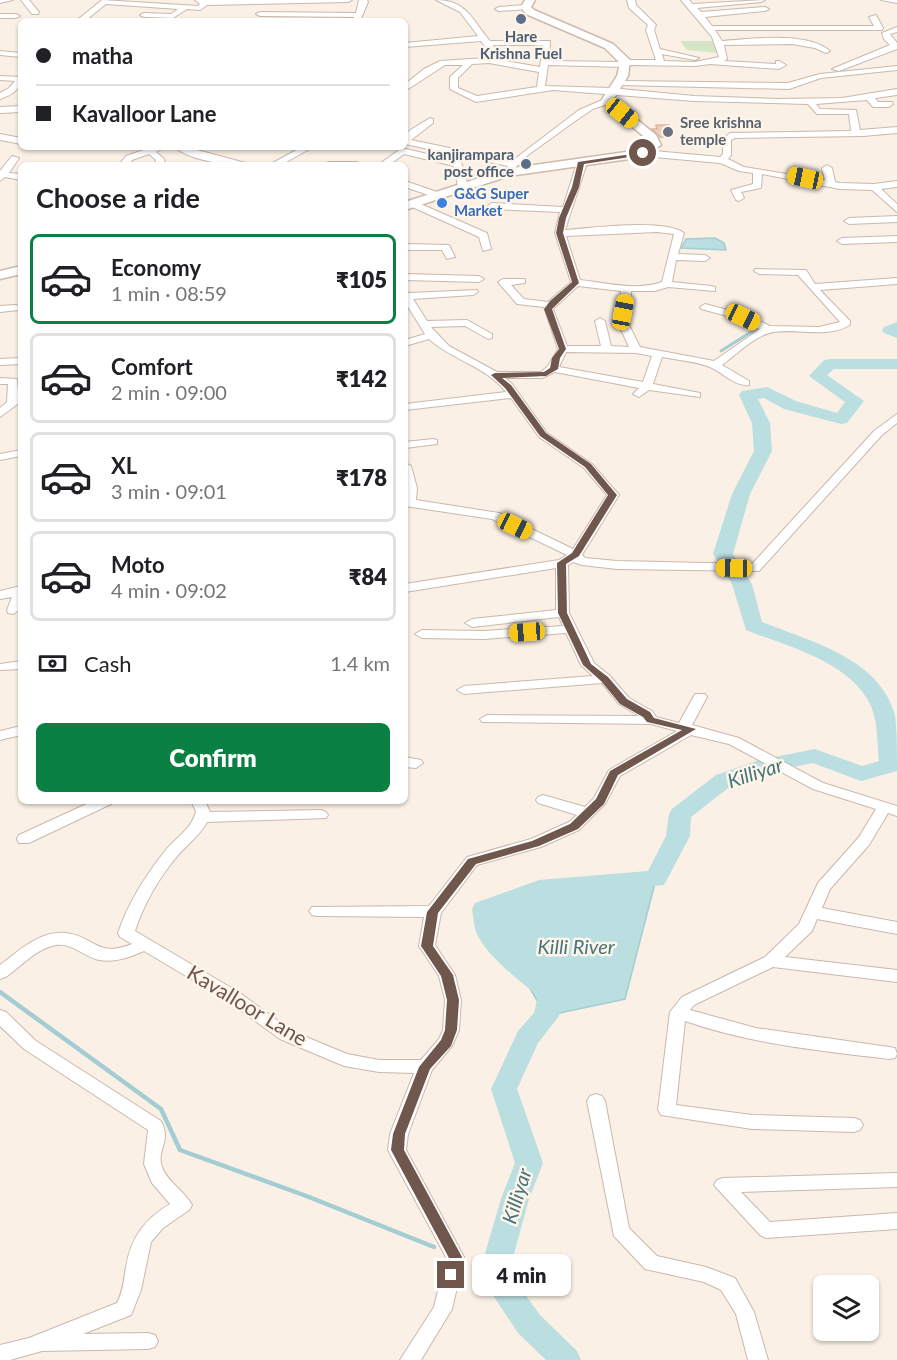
<!DOCTYPE html>
<meta charset="utf-8">
<style>
body{margin:0;font-family:Lato,sans-serif;background:#f6f6f6;color:#202124;height:100vh;display:flex;flex-direction:column;font-size:22px;white-space:nowrap}
*{box-sizing:border-box;margin:0}
p{font-size:20px;color:#757577}
.icon{flex:none;width:33px;height:33px;fill:none;stroke:currentColor;stroke-width:2;stroke-linecap:round;stroke-linejoin:round}
.map{position:relative;flex:1;overflow:hidden}
.sheet{position:absolute;left:18px;top:162px;width:390px;height:642px;display:flex;flex-direction:column;background:#fff;border-radius:9px;box-shadow:0 2px 4px #0004}
.sheet>*{flex:none}
.hud{position:absolute;left:18px;top:18px;width:390px;height:132px;border-radius:9px;box-shadow:0 2px 4px #0004;display:grid;align-content:center;height:132px;padding:0 18px;background:#fff}
.tools{position:absolute;left:813px;top:1275px;display:grid;gap:12px}
.tools a{display:grid;place-items:center;width:66px;height:66px;border-radius:9px;background:#fff;box-shadow:0 2px 4px #0004;font-size:30px}
.end{position:absolute;width:27px;height:27px;margin:-14px;border:8px solid #70574d;background:#fff;box-shadow:0 0 0 3px #fff}
.from{border-radius:50%}
.bubble{position:absolute;height:42px;border-radius:9px;background:#fff;box-shadow:0 2px 4px #0004;font-size:20px;font-weight:800;line-height:42px;text-align:center}
.car{position:absolute;width:18px;height:36px;margin:-18px -9px;border-radius:8px;box-shadow:0 0 4px 2px #0007;background:linear-gradient(#f5c518 24%,#345 0 40%,#f5c518 0 76%,#345 0 86%,#f5c518 0)}
.hud b{display:flex;align-items:center;gap:21px;height:57px;font-size:22px}
.hud b+b{border-top:2px solid #e0e0e0}
.hud i{width:15px;height:15px;background:#202124}
ul{padding:0;list-style:none}
li{display:flex;align-items:center;gap:18px;height:90px;margin:0 12px 9px;padding:0 6px;border:3px solid #e0e0e0;border-radius:9px}
li div{flex:1}
li b{display:block;font-size:22px}
li em{font-style:normal;font-weight:800}
li.active{border-color:#0b8043}
li>.icon{width:54px;height:54px;stroke-width:1.5}
h2{padding:0 18px;font-size:27px;line-height:72px}
.pay{display:flex;align-items:center;gap:15px;height:66px;padding:0 18px;font-size:22px}
.pay p{margin-inline-start:auto}
.cta{display:flex;gap:12px;margin-top:auto;padding:12px 18px}
.cta a{flex:1;height:69px;border-radius:9px;background:#0b8043;color:#fff;font-size:24px;font-weight:800;line-height:69px;text-align:center}
.map>svg:first-child{display:block}
.green{fill:#d4e6c5}
.water{fill:#bbdee1;stroke:#a3cdd2;stroke-width:1.5}
.lines{fill:none;stroke-linecap:round;stroke-linejoin:round}
.stream-far1{stroke:#a3cdd2;stroke-width:3}
.stream{stroke:#a3cdd2;stroke-width:4.5}
.river{fill:#bbdee1;fill-rule:evenodd}
.building{fill:#eccebf;stroke:#ddb5a1;stroke-width:1.5}
.minor-casing{stroke:#cab8ac;stroke-width:2}
.secondary-casing{stroke:#cebaad;stroke-width:3}
.minor{fill:#fff;fill-rule:evenodd}
.secondary{fill:#fff;fill-rule:evenodd}
.route{fill:#70574d}
.service-dot{fill:#5c6f8a;stroke:#fdf5ea;stroke-width:2}
.worship-dot{fill:#6b7280;stroke:#fdf5ea;stroke-width:2}
.shop-dot{fill:#3f7fe0;stroke:#fdf5ea;stroke-width:2}
.labels{text-anchor:middle;stroke-width:5;stroke-linejoin:round;paint-order:stroke}
.far-service-label{font-size:15px;font-weight:bold;fill:#4e5e75;stroke:#fdf5ea}
.far-worship-label{font-size:15px;font-weight:bold;fill:#5b616d;stroke:#fdf5ea;text-anchor:start}
.far-shop-label{font-size:15px;font-weight:bold;fill:#366cbe;stroke:#fdf5ea;text-anchor:start}
.water-label{font-size:20px;font-style:italic;fill:#46747a;stroke:#fdf5ea}
.near-street-label{font-size:21px;fill:#70574d;stroke:#fdf5ea}
</style>
<div class="map">
<svg width="897" height="1360" viewBox="0 0 897 1360">
<rect width="100%" height="100%" fill="#faf0e5"/>
<!-- green -->
<polygon class="green" points="680,41 714,41 719,53 687,50"/>
<!-- water -->
<g class="water">
<polygon points="715,238 724,243 726,250 681,248 686,239"/>
<polygon points="656,879 625,999 546,1016 484,909 539,888"/>
</g>
<g class="lines">
<!-- stream-far1 -->
<g class="stream-far1">
<polyline points="731,316 749,323"/>
<polyline points="721,351 759,327"/>
</g>
<!-- stream -->
<g class="stream">
<polyline points="0,992 161,1109 180,1150 309,1197 434,1247"/>
<polyline points="474,1265 494,1274"/>
</g>
<!-- river -->
<g class="river">
<polygon points="897,322 897,338 884,333 882,330 884,327"/>
<path d="M830 359H897V369H834L827 375 864 401 847 423 841 424 784 409 764 398 758 399 770 423 772 451 750 494 733 554 752 584 762 622C809 641 880 658 895 715 897 732 897 753 897 771L861 781 813 763 764 773 732 785 691 817 690 836 664 885 542 896 497 913C503 946 536 966 560 986L564 993 559 1016 538 1043 517 1089 543 1163 529 1199 509 1272 540 1315 577 1351 581 1360H546L518 1333 479 1274 501 1199 515 1163 491 1089 518 1031 534 1013 538 996C518 979 486 956 476 932 474 925 473 916 472 909L475 903 539 880 648 871 666 836 669 814 672 809 716 775 759 760 815 749 862 766 879 761C877 743 878 722 871 706 850 661 788 647 746 630L732 584 713 554 732 494 754 451 752 423 739 395 742 391 767 387 796 401 837 413 845 402 809 376 824 360Z"/>
</g>
</g>
<!-- building -->
<polygon class="building" points="656,125 669,125 671,137 660,137 652,129 657,129"/>
<g class="lines">
<defs>
<g id="minor">
<polygon points="0,0 13,0 0,3"/>
<polygon points="21,0 29,0 39,12 38,14 32,14"/>
<polygon points="102,0 198,6 200,4 195,0 352,0 348,2 207,5 200,10 187,9 173,18 144,17 140,15 144,13 171,14 178,9 106,4 85,21 76,21"/>
<polygon points="359,0 367,0 368,2 360,21 352,21 354,17 260,16 256,14 260,12 356,13"/>
<path d="M436 0C467 0 472 20 490 41H550L549 61 622 62 626 60H656L646 30 648 25 629 8 627 0H635L636 5 656 25 654 30 660 49 699 58 695 60 662 54 664 61 695 62 719 57 712 37 681 0H689L693 4 765 0 761 2 697 8 701 12 765 7 769 9 765 11 705 17 712 26H874L869 17 876 15 883 28 882 30H715L722 41C750 39 807 31 830 51L826 53 815 48 792 44 724 45 727 59 724 61 776 64V61H779L786 65 779 69 710 64 695 66 630 65 626 67 548 65 545 86 611 88 694 96 778 99 842 98 897 89V95L875 98 878 102H892L893 104 889 107H873L867 100 816 104 820 109 856 110 860 130 897 127V133L863 136 735 138 731 140V155L728 159 744 167 825 180 822 168 827 165 832 168 835 182 840 183 874 184 897 181V187L881 189 897 204V212L872 190 840 189 762 174 761 188 741 192 744 198 739 201 736 200 731 190 753 184V173L739 171 720 163 643 156 639 153 643 150 720 157 723 154V139L730 133 851 131 849 114H817L808 104 694 101 553 90 476 102 450 89V77L463 65H445L405 91V84L424 69 440 61 486 58V48L481 41 405 47V43L478 36 460 12ZM493 45H543L540 67 494 59 495 51ZM489 63 539 72 537 87 477 96 458 88V78L472 64Z"/>
<polygon points="881,0 897,0 897,3"/>
<polygon points="526,5 530,7 529,9 499,11 495,9 499,7"/>
<polygon points="0,14 16,14 20,16 16,18 0,18"/>
<polygon points="897,27 897,32 890,34 897,43 897,49 839,71 832,69 890,45 884,39 882,33"/>
<polygon points="0,51 21,53 21,57 0,55"/>
<polygon points="897,66 897,70 821,78 789,89 621,85 617,83 621,81 788,83 820,74"/>
<path d="M0 76 21 77C21 90 12 95 0 99V93L9 88 15 81 0 80Z"/>
<path d="M607 98 610 99V103L593 109 578 119 528 155 507 176 502 173 508 166 405 144C405 140 404 136 407 133 408 131 427 120 430 118L433 119V123L411 140 512 161 579 110Z"/>
<polygon points="21,106 21,112 0,113 0,107"/>
<polygon points="0,134 21,138 21,144 0,140"/>
<polygon points="152,147 165,147 156,152 164,159 165,165 155,165 156,160 149,154 132,160 129,165 119,165 126,156"/>
<path d="M174 147H186L253 165C228 165 193 162 174 147Z"/>
<polygon points="302,147 313,147 281,165 269,165"/>
<polygon points="402,148 461,162 468,186 463,189 458,186 454,166 404,154 389,165 378,165"/>
<polygon points="12,156 19,158 9,173 21,174 21,180 5,177 0,181 0,171"/>
<path d="M582 160 587 163 565 230C592 228 664 218 684 233L678 254 705 255 710 258 705 261 676 260 672 282 711 286 715 287V291L668 287 655 291H631L629 325 640 347 714 361 760 329 739 319 701 309 700 307 705 304 747 315 770 326 819 327 840 322 798 275 759 274 754 271 755 269 806 270 815 284 897 278V284L820 290 850 321V325C825 339 800 328 774 332 755 335 738 353 722 365L749 381V385C735 387 722 372 710 367 695 361 677 360 662 357L653 384 700 393V397L649 390 639 397 633 394 639 388 555 372 542 378H505L512 384 547 433 592 464 619 495 582 555 585 558 617 561 752 564 874 431 897 414V423L882 435 759 571 617 569 582 565 573 562 568 565 569 613 594 663 610 676 629 698 652 711 656 717 679 723 695 694H705L707 697 692 725 739 738 823 783 897 806V816L888 813 869 845 830 889 822 908 897 922V934L817 919 812 931 785 957 897 970V982L773 967 694 1005 690 1010 756 1028 889 1047 895 1048 897 1054 895 1058 889 1059C820 1051 751 1044 685 1021L676 1105 752 1115 854 1118 860 1120 863 1125 860 1130 854 1132 752 1129 661 1115 658 1110 670 1012 682 997 765 957 799 924 818 883 859 837 876 809 813 789 729 744 691 735 620 776 605 804 579 830 541 847 477 865 441 913 435 945 455 975 461 1000 459 1030 452 1046 432 1070 408 1134 406 1150 464 1257 452 1309 421 1360H400L434 1307 446 1257 388 1150 390 1134 414 1073 379 1072 344 1066 280 1039 228 1001 144 951C130 957 115 963 99 960 82 956 70 940 52 946 34 951 20 967 6 977L0 979V965C19 951 40 930 66 933 96 937 96 958 132 944L120 937 118 933C128 903 145 876 165 851 176 837 192 829 196 811L191 801H205L210 812 321 810 326 812 328 815 326 818 207 822C200 835 189 843 179 854 160 876 144 903 135 931L240 993 292 1031 347 1054 379 1060H421L439 1039 443 1030 445 1000 439 976 419 946 424 917 317 916 312 915 309 911 312 907 429 906 467 857 531 839 569 822 577 815 538 803 536 800 538 797 543 795 585 807 594 798 609 770 677 731 651 724 482 722 480 719 487 715 639 716 619 704 602 683 464 694 457 690 464 686 593 676 581 665 566 633 484 639 422 638 415 634 422 630 484 631 563 626 559 617 472 627 465 623 472 619 556 610V568L405 592V584L559 560 567 555 492 519 405 506V463L411 466 417 488 416 500 499 513 573 549 607 495 584 468 539 437 511 398 405 410V404L506 392C487 367 452 360 429 339L405 346V340L425 334 405 302V291L409 293 477 290 478 292 473 295 413 299 427 321 467 320 492 334V338L488 339 465 326 431 327 449 346 497 372H541L548 366 558 349 544 307 517 304 498 282 503 279H525V283L511 285 524 299 548 302 571 282 555 233 560 212 492 209 487 206 492 203 563 207 577 163ZM657 232 674 234 662 282C637 291 606 283 580 280L566 236ZM578 286 621 291 619 325 629 347 611 346 605 321 600 318 595 321 601 346H567L553 309ZM566 352 636 353 652 356 643 382 559 367Z"/>
<polygon points="328,162 357,162 362,165 323,165"/>
<polygon points="405,181 440,193 442,195 437,198 405,187"/>
<polygon points="410,202 416,202 487,233 491,249 483,251 479,237 410,206"/>
<polygon points="897,216 897,222 849,224 844,221 849,218"/>
<polygon points="897,236 897,242 842,244 837,241 842,238"/>
<polygon points="405,244 449,245 455,257 447,259 442,250 405,250"/>
<polygon points="405,274 479,276 484,279 479,282 405,280"/>
<polygon points="15,305 19,306 19,310 0,312 0,306"/>
<polygon points="21,358 21,364 0,365 0,359"/>
<polygon points="0,378 17,379 19,403 0,417 0,408 7,402 8,384 0,384"/>
<polygon points="433,439 437,440 437,444 405,448 405,442"/>
<polygon points="21,450 21,456 0,460 0,454"/>
<polygon points="21,586 19,610 13,614 8,613 7,610 12,597 0,599 0,591"/>
<polygon points="21,661 21,669 0,670 0,664"/>
<polygon points="21,726 21,735 0,740 0,731"/>
<polygon points="405,757 421,760 423,763 416,768 405,767"/>
<polygon points="93,801 113,801 111,804 29,843 19,843 17,839 19,835"/>
<path d="M0 1010 6 1012 36 1041 161 1121C172 1142 156 1149 162 1167 168 1183 185 1191 192 1205L189 1210 163 1228 151 1242 141 1290 131 1315 83 1334 148 1333 155 1335 158 1341 155 1347 148 1349 42 1351 10 1360H0V1345L29 1338 117 1303C123 1292 124 1279 126 1267 131 1237 145 1219 170 1204L152 1183 144 1164 148 1130 24 1049 0 1026Z"/>
<polygon points="596,1094 602,1096 605,1101 629,1228 657,1256 706,1267 735,1278 754,1312 768,1360 748,1360 736,1314 721,1290 704,1282 645,1269 614,1236 587,1101 590,1096"/>
<polygon points="897,1173 897,1187 741,1192 770,1222 897,1213 897,1229 766,1238 760,1235 714,1185 717,1180 723,1178"/>
</g>
<g id="secondary">
<polygon points="525,0 535,0 531,7 534,10 613,44 630,60 628,76 613,100 656,135 661,145 643,157 509,176 405,210 405,202 507,169 640,150 649,144 647,139 601,101 617,76 620,63 605,48 526,14 521,7"/>
<polygon points="21,266 21,274 0,279 0,271"/>
</g>
</defs>
<!-- minor casing -->
<use href="#minor" class="minor-casing"/>
<!-- secondary casing -->
<use href="#secondary" class="secondary-casing"/>
<!-- minor -->
<use href="#minor" class="minor"/>
<!-- secondary -->
<use href="#secondary" class="secondary"/>
</g>
<!-- route -->
<polygon class="route" points="645,152 643,155 584,164 579,187 566,218 563,233 579,283 552,309 566,349 560,358 558,369 546,376 502,378 511,385 546,433 591,464 617,495 579,556 566,564 567,613 591,664 608,677 627,699 650,712 654,718 696,729 618,775 604,804 578,829 539,846 476,864 438,913 433,946 453,975 459,1000 457,1030 451,1046 430,1069 405,1134 404,1150 462,1257 456,1279 446,1279 444,1275 449,1258 391,1150 393,1134 419,1067 441,1040 445,1030 447,1000 441,976 421,946 427,912 468,859 532,841 570,824 596,799 610,771 682,730 647,722 643,717 620,704 601,681 583,665 558,613 557,563 572,553 608,495 585,467 540,436 505,388 491,375 495,373 544,372 550,368 552,358 559,349 544,309 550,301 572,282 556,233 559,218 572,187 578,162"/>
<!-- markers -->
<g class="service-dot">
<circle cx="521" cy="19" r="6"/>
<circle cx="526" cy="164" r="6"/>
</g>
<circle class="worship-dot" cx="668" cy="132" r="6"/>
<circle class="shop-dot" cx="442" cy="203" r="6"/>
<g class="labels">
<!-- far-service labels -->
<g class="far-service-label">
<text x="521" y="42">Hare<tspan x="521" dy="17">Krishna Fuel</tspan></text>
<text x="514" y="160" text-anchor="end">kanjirampara<tspan x="514" dy="17">post office</tspan></text>
</g>
<!-- far-worship labels -->
<g class="far-worship-label">
<text x="680" y="128">Sree krishna<tspan x="680" dy="17">temple</tspan></text>
</g>
<!-- far-shop labels -->
<g class="far-shop-label">
<text x="454" y="199">G&amp;G Super<tspan x="454" dy="17">Market</tspan></text>
</g>
<!-- water labels -->
<g class="water-label">
<text transform="translate(755 773) rotate(-18)" y="7">Killiyar</text>
<text x="576" y="954">Killi River</text>
<text transform="translate(517 1196) rotate(-73)" y="7">Killiyar</text>
</g>
<!-- near-street labels -->
<g class="near-street-label">
<text transform="translate(247 1006) rotate(31)" y="7">Kavalloor Lane</text>
</g>
</g>
</svg>
<div class="tools">
<a><svg class="icon" aria-label="layers" viewBox="0 0 24 24"><path d="M12 4l9 5-9 5-9-5zM3 14l9 5 9-5"/></svg></a>
</div>
<i class="end from" style="left:643px;top:153px"></i>
<i class="end" style="left:451px;top:1275px"></i>
<div class="bubble" style="left:472px;top:1254px;width:99px">4 min</div>
<i class="car" style="left:622px;top:113px;rotate:129deg"></i>
<i class="car" style="left:805px;top:178px;rotate:282deg"></i>
<i class="car" style="left:623px;top:312px;rotate:11deg"></i>
<i class="car" style="left:743px;top:317px;rotate:115deg"></i>
<i class="car" style="left:515px;top:526px;rotate:115deg"></i>
<i class="car" style="left:734px;top:568px;rotate:271deg"></i>
<i class="car" style="left:527px;top:632px;rotate:266deg"></i>
<div class="hud">
<b><i class="from"></i>matha</b>
<b><i></i>Kavalloor Lane</b>
</div>
<section class="sheet">
<h2>Choose a ride</h2>
<ul>
<li class="active"><svg class="icon" aria-label="car" viewBox="0 0 24 24"><path d="M5 17H2v-5l4-1 3-4h7l3 4 3 1v5h-3M9 17h6M6 11h13"/><circle cx="7" cy="17" r="2"/><circle cx="17" cy="17" r="2"/></svg><div><b>Economy</b><p>1 min · 08:59</p></div><em>₹105</em></li>
<li><svg class="icon" aria-label="car" viewBox="0 0 24 24"><path d="M5 17H2v-5l4-1 3-4h7l3 4 3 1v5h-3M9 17h6M6 11h13"/><circle cx="7" cy="17" r="2"/><circle cx="17" cy="17" r="2"/></svg><div><b>Comfort</b><p>2 min · 09:00</p></div><em>₹142</em></li>
<li><svg class="icon" aria-label="car" viewBox="0 0 24 24"><path d="M5 17H2v-5l4-1 3-4h7l3 4 3 1v5h-3M9 17h6M6 11h13"/><circle cx="7" cy="17" r="2"/><circle cx="17" cy="17" r="2"/></svg><div><b>XL</b><p>3 min · 09:01</p></div><em>₹178</em></li>
<li><svg class="icon" aria-label="car" viewBox="0 0 24 24"><path d="M5 17H2v-5l4-1 3-4h7l3 4 3 1v5h-3M9 17h6M6 11h13"/><circle cx="7" cy="17" r="2"/><circle cx="17" cy="17" r="2"/></svg><div><b>Moto</b><p>4 min · 09:02</p></div><em>₹84</em></li>
</ul>
<div class="pay"><svg class="icon" aria-label="cash" viewBox="0 0 24 24"><path d="M3 7h18v10H3z"/><circle cx="12" cy="12" r="2"/></svg>Cash<p>1.4 km</p></div>
<div class="cta"><a>Confirm</a></div>
</section>
</div>
